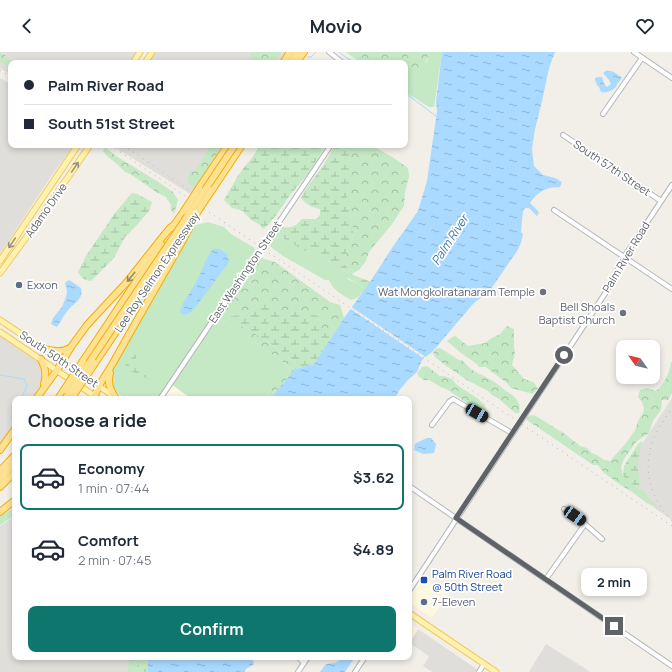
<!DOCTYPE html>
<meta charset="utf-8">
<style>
body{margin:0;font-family:Manrope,sans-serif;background:#f2f2f3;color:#1f2937;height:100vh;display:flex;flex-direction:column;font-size:15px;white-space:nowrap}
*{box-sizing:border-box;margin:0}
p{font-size:13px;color:#747a83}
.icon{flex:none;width:22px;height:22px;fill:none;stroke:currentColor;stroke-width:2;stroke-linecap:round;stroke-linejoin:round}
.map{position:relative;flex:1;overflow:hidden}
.panel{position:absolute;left:12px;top:344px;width:400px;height:264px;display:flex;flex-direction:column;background:#fff;border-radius:8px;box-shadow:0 2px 6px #0003}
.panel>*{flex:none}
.hud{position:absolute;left:8px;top:8px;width:400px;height:88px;border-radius:8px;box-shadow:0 2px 6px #0003;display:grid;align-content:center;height:88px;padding:0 16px;background:#fff}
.needle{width:26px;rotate:304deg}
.tools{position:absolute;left:616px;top:288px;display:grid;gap:8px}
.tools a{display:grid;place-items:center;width:44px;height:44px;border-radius:8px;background:#fff;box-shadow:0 2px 6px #0003;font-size:20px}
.end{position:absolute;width:18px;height:18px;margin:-9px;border:5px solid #5f6368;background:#fff;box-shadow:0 0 0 2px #fff}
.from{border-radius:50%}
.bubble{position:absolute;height:28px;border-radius:8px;background:#fff;box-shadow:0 2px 6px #0003;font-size:13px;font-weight:700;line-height:28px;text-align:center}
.car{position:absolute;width:12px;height:24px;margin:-12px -6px;border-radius:5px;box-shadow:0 0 3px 1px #0007;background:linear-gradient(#222 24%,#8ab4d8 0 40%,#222 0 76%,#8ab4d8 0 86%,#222 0)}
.hud b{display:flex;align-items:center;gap:14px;height:38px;font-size:15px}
.hud b+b{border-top:1px solid #e0e1e3}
.hud i{width:10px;height:10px;background:#1f2937}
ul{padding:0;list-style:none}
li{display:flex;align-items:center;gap:12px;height:66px;margin:0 8px 6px;padding:0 8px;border:2px solid transparent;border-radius:8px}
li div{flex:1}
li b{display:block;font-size:15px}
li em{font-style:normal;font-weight:700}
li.active{border-color:#0f766e}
li>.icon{width:36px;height:36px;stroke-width:1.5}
h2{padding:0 16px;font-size:18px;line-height:48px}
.primary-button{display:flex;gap:8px;margin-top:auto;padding:8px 16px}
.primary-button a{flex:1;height:46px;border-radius:8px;background:#0f766e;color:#fff;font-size:16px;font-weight:700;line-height:46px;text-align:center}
header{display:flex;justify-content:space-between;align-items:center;height:52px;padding:0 16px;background:#fff;font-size:18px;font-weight:700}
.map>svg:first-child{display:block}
.commercial{fill:#fef7e0}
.industrial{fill:#e0deda}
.grass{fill:#c5e8c5}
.forest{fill:url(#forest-crowns)}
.wetland{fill:url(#wetland-marsh)}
.water{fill:url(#water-ripples)}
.pier{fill:#f1efe8}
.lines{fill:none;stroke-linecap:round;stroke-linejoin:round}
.stream{stroke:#aadaff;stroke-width:1}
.minor-casing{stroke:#b5b8bc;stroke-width:6}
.major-casing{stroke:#f2c960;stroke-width:7}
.highway-casing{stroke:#f9ab00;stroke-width:8}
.minor{stroke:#fff;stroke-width:4}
.major{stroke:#fff2af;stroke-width:5}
.highway{stroke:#fde293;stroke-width:6}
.rail{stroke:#b6b7b8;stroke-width:1;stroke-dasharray:1 5;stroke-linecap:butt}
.highway-bridge-casing{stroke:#f9ab00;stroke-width:8;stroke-linecap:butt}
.highway-bridge{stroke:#fde293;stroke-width:6}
.oneway{stroke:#979581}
.oneway2{stroke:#8e8975}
.route{stroke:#5f6368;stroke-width:5}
.service-dot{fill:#5c6f8a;stroke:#fff;stroke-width:1.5}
.worship-dot{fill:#6b7280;stroke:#fff;stroke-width:1.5}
.transit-dot{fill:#1a4fb4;stroke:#fff;stroke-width:1.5}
.labels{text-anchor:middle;stroke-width:3.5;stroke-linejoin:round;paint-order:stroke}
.street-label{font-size:11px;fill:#5f6368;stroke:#fff}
.service-label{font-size:11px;fill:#4e5e75;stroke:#fff;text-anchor:start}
.worship-label{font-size:11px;fill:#5b616d;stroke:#fff;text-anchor:end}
.transit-label{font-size:11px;fill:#164399;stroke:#fff;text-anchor:start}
.water-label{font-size:12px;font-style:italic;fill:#4174aa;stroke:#fff}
</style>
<header><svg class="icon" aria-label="back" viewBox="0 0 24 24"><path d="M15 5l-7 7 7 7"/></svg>Movio<svg class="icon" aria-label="heart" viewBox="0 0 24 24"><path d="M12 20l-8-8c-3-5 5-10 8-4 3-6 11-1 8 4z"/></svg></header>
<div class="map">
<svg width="672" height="620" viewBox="0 0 672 620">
<defs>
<pattern id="forest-crowns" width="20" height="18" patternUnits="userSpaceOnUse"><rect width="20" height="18" fill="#c5e8c5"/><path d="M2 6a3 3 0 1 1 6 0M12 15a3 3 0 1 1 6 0" fill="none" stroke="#a3c0a4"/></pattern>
<pattern id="wetland-marsh" width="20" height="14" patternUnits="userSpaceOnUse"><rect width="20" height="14" fill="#c5e8c5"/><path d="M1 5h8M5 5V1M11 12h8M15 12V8" fill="none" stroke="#a3c0a4"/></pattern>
<pattern id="water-ripples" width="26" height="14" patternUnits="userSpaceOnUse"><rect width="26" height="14" fill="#aadaff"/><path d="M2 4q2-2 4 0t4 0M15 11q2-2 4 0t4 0" fill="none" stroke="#8eb4d2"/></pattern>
</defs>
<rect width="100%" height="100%" fill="#f1efe8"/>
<!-- commercial -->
<g class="commercial">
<polygon points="171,332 192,347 160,347"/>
<polygon points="421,524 448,542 432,566 409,551 409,543"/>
<polygon points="409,570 418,577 410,591 409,590"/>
</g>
<!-- industrial -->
<g class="industrial">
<polygon points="0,0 138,0 130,11 11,11 11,23 0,16"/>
<polygon points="154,0 290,0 282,11 147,11"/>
<polygon points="0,26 11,32 11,93 74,93 52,123 0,202"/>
<polygon points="111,93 227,93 192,143"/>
<polygon points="0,279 38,303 44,324 42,334 33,347 15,347 15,373 0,395"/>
<polygon points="672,346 672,468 617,430"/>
<polygon points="15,464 15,605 139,605 138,620 0,620 0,474"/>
<polygon points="418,577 478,618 476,620 432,620 423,614 429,604 410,591"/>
<polygon points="546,592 586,617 590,620 529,620"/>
</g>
<!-- grass -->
<g class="grass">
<polygon points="429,0 442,0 434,55 429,55 405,40 405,22 411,22 427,10"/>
<polygon points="208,170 224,175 231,182 253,195 258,200 157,347 125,347 117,340 112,335 111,325 117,306 192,174"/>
<path d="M279 180 281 185 305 199 313 200 325 205 335 217 349 228 358 231 366 237 357 246 351 248C342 243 333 238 329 228H325L283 204 267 192 274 181Z"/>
<polygon points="216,265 239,279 248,286 286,312 289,316 263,347 237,347 235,344 232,344 229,347 192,347 171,332"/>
</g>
<!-- forest -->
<g class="forest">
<polygon points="251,0 281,0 276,8 275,11 248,11"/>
<path d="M346 0H429C427 9 424 17 416 24L411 22H405V11H361Z"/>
<polygon points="0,2 5,3 7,6 14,11 11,11 11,16 0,10"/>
<path d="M211 93H223C219 100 214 105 210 112 205 120 202 130 193 135L188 131V126L191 119H195Z"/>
<polygon points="349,93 373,93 380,98 394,106 408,116 409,124 405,140 404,154 392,172 369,200 366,209 359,218 351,222 349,217 342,210 354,183 348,153 347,142 351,130"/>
<polygon points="105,95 116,104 160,131 173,140 178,148 174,162 171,158 171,153 166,145 156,140 132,123 125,120 118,113 108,105 103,99"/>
<polygon points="258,205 275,210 330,250 340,253 344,266 335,280 325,281 320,281 305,260 285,258 269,253 259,253 245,262 233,264 236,272 247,276 281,299 295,310 295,317 270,347 263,347 270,339 277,329 289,316 286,312 248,286 239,279 216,265"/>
<polygon points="507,274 514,277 514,295 515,302 512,313 524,327 533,330 538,336 533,342 511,336 507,331 491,319 486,315 479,315 477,312 461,301 447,289 451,286 455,284 468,294 485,291 492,286 500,282"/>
<path d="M440 296 459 308H462C466 312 469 316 474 319 480 323 487 325 493 329 498 332 502 336 506 339 515 344 522 351 519 361H515L499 347 492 343 488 339 467 328 445 313 435 305 433 301 436 297Z"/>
<path d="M671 310H672V341L668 348H662L661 358 653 369 649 381 636 390 624 407 621 415 622 421 633 430 637 437 644 439 651 449 656 452 657 455 647 451 632 439 622 434 604 421 598 413H593L536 374 531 371 526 367 529 364 532 363 536 364 565 382 580 394 587 396 592 401 597 403 604 408 610 409 626 391 635 378 638 369 643 361 644 356 642 350 638 345 640 338 647 336 656 339C665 331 669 322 671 310Z"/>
<polygon points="427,314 440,324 444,324 452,327 457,333 477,346 485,353 486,358 484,359 467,351 448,338 441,335 429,328 424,328 418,324 418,320 422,315"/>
<polygon points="15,456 15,463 0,473 0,464"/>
<polygon points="129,605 137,605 138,620 128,620"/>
</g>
<!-- wetland -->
<g class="wetland">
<polygon points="260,93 326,93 308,122 290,143 277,162 268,173 263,177 259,172 251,168 243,159 232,156 224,148 239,122 254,103"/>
<path d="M335 93H349L352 116 351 130 347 142 348 153 354 183 342 210 349 217 351 222 371 230 366 237 358 231 343 224 335 217 325 205 313 200 305 199 281 185 279 180 283 175C293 176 296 174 302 167H317L320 163V157C311 155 307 153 301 146L305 138 323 114Z"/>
<polygon points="132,141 137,142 152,150 149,159 137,173 125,185 114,206 91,229 83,227 78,220 86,204 115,161"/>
<polygon points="259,253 269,253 285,258 305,260 320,265 320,281 325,281 335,280 314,312 295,317 295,310 281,299 247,276 236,272 228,265 233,264 245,262"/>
<path d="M133 302 136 303 137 314C141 319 147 320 148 327 143 325 133 319 129 319 125 319 123 323 120 324L129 307Z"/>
<path d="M642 389C642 393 640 395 640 398 637 410 637 420 641 431L639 435C633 433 627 429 623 423L624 414 638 392Z"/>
<polygon points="137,605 148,605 148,620 138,620"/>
</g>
<!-- water -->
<g class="water">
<path d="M442 0H555L549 16 542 49 535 77 532 97 534 114 543 123 555 126 562 130 560 135C546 135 538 139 530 151L538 159 539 161 537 164 529 156H526L523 158 521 180 523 182 521 191 517 199 491 237 473 252 433 299 422 308 417 320 407 329 398 340 395 347H270L295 317 314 312 344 266 370 230 392 196 418 159 427 129 437 59 436 50Z"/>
<path d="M606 19C612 18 617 22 622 26L619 30 617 32V33C613 39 608 41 601 40L599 35 597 33 595 28V26L599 25H602L604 32 607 35 611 32 609 28 603 21Z"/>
<polygon points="213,197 220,197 227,202 229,210 195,256 190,261 184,263 180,260 182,253 198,227 207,206"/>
<path d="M69 228 81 236C81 238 82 241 81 243 80 249 72 253 68 258 64 263 61 269 57 275L51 272 53 266 62 255 66 245 67 239 65 231Z"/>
<polygon points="427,386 431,386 436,392 434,401 423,402 414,398 415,392 418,390"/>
<polygon points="148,605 252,605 254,612 246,617 245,620 148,620"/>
<polygon points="344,605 355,605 345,620 320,620 326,612 335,611"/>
</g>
<!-- pier -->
<polygon class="pier" points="350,254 427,306 426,308 349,256"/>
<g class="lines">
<!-- stream -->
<g class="stream">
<polyline points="339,0 347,6 356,11"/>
<polyline points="307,5 311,5 316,0"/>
<polyline points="405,41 436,64"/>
<polyline points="0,323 24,327 27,334 24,341 20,347"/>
<polyline points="11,366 15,354"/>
</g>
<defs>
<g id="minor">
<polyline points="329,0 343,11"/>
<polyline points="634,0 672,26"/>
<polyline points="603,62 642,6"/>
<polyline points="563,83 661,149"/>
<polyline points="554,158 672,237"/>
<polyline points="160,347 331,93"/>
<polyline points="432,373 449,350 453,347 512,381"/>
<polyline points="409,434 672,614"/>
<polyline points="564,457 585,472 602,487"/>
<polyline points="546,527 585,472"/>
<polyline points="409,539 606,240 624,205 672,133"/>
<polyline points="298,605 304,611"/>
<polyline points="298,620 308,605"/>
<polyline points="355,620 365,605"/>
<polyline points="479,620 484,612"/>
</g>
<g id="major">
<polyline points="133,11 140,0"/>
<polyline points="145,11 152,0"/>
<polyline points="0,209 78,93"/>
<polyline points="0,221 36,172 90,93"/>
<polyline points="0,268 118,347"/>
<polyline points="0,280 99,347"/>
<polyline points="409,561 496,620"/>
</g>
<g id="highway">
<polyline points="283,11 290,0"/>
<polyline points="290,11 297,0"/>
<polyline points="296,11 304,0"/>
<polyline points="199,136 228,93"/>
<polyline points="212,138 242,93"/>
<polyline points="172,176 184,159"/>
<path d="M44 297C54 299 61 301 70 296"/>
<path d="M41 307C45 316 47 323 44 332"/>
<polyline points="83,309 161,192"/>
<polyline points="95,311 183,180"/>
<path d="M110 321C107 330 110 337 115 345"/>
<polyline points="36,347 57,318 71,295 87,273 127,230 165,182 170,176 174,173"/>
<polyline points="58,347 64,338"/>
<polyline points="93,347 100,332 113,311 131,279 183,188 198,159"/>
<polyline points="0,398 15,377"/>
<polyline points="0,419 15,403"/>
<polyline points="0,427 15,411"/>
<polyline points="0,435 15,420"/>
<polyline points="0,460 15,448"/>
</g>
</defs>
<!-- minor casing -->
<use href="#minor" class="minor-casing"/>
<!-- major casing -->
<use href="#major" class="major-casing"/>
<!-- highway casing -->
<use href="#highway" class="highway-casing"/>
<!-- minor -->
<use href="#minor" class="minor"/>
<!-- major -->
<use href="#major" class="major"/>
<!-- highway -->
<use href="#highway" class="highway"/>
<!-- rail -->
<g class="rail">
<polyline points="0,18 11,25"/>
<polyline points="110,93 672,474"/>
<polyline points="123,93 192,140 206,152"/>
<path d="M670 359C664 368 658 376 654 386 642 416 649 445 672 469"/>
</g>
<defs>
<g id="highway-bridge">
<polyline points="184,159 199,136"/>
<polyline points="198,159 212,138"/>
<polyline points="64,338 83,309"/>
<polyline points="73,344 95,311"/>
<polyline points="65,347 235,93"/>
</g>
</defs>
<!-- highway-bridge casing -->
<use href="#highway-bridge" class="highway-bridge-casing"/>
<!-- highway-bridge -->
<use href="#highway-bridge" class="highway-bridge"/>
</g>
<!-- one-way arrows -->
<defs><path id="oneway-shaft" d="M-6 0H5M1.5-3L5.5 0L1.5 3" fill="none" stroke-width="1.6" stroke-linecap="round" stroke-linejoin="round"/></defs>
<g class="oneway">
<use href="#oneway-shaft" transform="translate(75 115) rotate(-56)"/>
<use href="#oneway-shaft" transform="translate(12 191) rotate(124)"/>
</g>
<use class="oneway2" href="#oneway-shaft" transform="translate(131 225) rotate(129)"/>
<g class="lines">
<!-- route -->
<polyline class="route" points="564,303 456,466 614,574"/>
</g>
<!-- markers -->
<g class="service-dot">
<circle cx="19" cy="233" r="4"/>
<circle cx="424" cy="550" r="4"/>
</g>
<g class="worship-dot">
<circle cx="543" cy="240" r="4"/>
<circle cx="623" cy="261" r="4"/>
</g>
<rect class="transit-dot" x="420" y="524" width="8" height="8" rx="2"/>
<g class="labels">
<!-- street labels -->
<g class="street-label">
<text transform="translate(612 116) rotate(34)" y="4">South 57th Street</text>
<text transform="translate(46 158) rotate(-55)" y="4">Adamo Drive</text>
<text transform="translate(626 205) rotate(-59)" y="4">Palm River Road</text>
<text transform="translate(157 220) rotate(-56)" y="4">Lee Roy Selmon Expressway</text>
<text transform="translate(245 220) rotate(-56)" y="4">East Washington Street</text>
<text transform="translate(59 307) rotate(34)" y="4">South 50th Street</text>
</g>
<!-- service labels -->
<g class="service-label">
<text x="27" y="237">Exxon</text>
<text x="432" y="554">7-Eleven</text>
</g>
<!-- worship labels -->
<g class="worship-label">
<text x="535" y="244">Wat Mongkolratanaram Temple</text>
<text x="615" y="259">Bell Shoals<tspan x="615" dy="13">Baptist Church</tspan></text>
</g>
<!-- transit labels -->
<g class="transit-label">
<text x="432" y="526">Palm River Road<tspan x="432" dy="13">@ 50th Street</tspan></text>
</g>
<!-- water labels -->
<g class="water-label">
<text transform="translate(450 188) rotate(-57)" y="4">Palm River</text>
</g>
</g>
</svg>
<div class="tools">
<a><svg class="needle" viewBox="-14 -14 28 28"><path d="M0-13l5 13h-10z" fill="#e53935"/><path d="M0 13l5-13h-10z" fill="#747a83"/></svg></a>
</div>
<i class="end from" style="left:564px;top:303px"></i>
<i class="end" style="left:614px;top:574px"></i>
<div class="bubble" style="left:581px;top:516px;width:66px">2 min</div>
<i class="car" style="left:477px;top:361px;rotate:120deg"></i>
<i class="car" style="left:575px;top:464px;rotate:125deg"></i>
<div class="hud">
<b><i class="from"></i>Palm River Road</b>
<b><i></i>South 51st Street</b>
</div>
<section class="panel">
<h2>Choose a ride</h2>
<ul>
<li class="active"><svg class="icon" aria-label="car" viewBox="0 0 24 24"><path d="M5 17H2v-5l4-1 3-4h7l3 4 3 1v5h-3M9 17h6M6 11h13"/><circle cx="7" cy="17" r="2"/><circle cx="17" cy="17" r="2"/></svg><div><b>Economy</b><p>1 min · 07:44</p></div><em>$3.62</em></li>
<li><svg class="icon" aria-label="car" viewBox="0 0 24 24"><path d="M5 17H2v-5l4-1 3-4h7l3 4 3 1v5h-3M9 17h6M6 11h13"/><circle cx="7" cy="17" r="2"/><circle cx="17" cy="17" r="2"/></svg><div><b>Comfort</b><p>2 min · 07:45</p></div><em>$4.89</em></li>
</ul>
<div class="primary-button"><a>Confirm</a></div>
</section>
</div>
